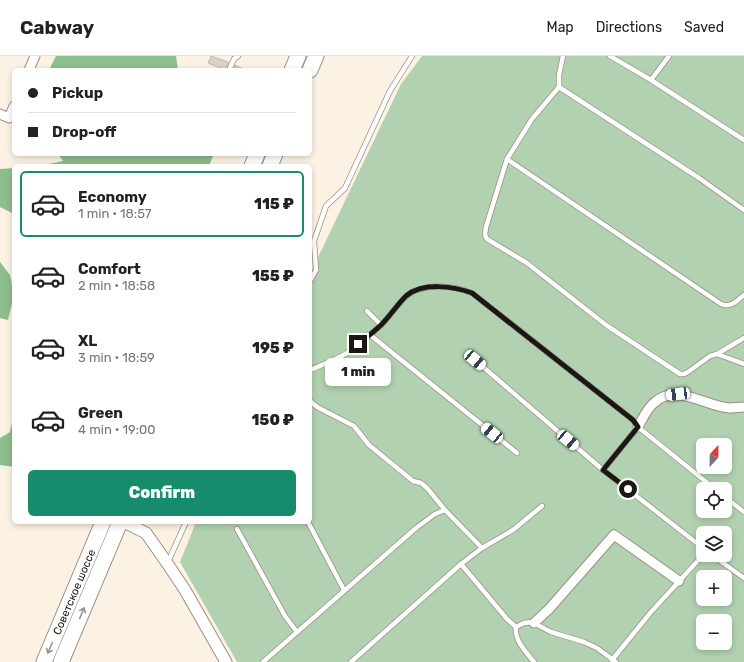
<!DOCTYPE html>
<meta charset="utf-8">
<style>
body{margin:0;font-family:Rubik,sans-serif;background:#f2f2f2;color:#222;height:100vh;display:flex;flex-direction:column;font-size:15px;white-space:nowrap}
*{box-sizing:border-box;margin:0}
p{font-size:13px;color:#767676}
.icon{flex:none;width:22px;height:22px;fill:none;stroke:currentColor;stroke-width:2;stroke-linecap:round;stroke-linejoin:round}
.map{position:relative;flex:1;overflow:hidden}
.drawer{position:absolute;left:12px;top:108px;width:300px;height:360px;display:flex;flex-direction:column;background:#fff;border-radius:6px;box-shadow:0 2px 6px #0003}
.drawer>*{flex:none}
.guide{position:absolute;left:12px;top:12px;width:300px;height:88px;border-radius:6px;box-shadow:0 2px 6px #0003;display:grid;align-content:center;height:88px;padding:0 16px;background:#fff}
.needle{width:26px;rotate:22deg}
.controls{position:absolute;left:696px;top:382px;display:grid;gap:8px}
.controls a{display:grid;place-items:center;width:36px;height:36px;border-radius:6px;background:#fff;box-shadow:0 2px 6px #0003;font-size:20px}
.end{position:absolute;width:18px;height:18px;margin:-9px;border:5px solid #1b1712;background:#fff;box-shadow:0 0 0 2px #fff}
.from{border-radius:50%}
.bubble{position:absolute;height:28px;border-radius:6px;background:#fff;box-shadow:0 2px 6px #0003;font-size:13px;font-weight:800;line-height:28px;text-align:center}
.car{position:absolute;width:12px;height:24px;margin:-12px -6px;border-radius:5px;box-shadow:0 0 3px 1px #0007;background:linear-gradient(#fff 24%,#345 0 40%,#fff 0 76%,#345 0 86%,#fff 0)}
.guide b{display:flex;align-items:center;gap:14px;height:38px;font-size:15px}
.guide b+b{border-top:1px solid #e0e0e0}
.guide i{width:10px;height:10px;background:#222}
ul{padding:7px 0 0;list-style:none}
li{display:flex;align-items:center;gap:12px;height:66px;margin:0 8px 6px;padding:0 8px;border:2px solid transparent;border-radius:6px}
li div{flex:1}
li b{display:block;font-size:15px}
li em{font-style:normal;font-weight:800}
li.selected{border-color:#178c6d}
li>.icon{width:36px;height:36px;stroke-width:1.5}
.cta{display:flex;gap:8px;margin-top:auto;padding:8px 16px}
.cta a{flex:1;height:46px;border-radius:6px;background:#178c6d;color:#fff;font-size:16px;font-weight:800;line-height:46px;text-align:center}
header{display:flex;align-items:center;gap:24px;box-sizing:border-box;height:56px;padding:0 20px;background:#fff;border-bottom:1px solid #e0e0e0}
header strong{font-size:19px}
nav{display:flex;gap:22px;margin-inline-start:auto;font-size:14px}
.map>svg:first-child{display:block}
.green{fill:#b1d1b0;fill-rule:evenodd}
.forest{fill:#8ebe8d}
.building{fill:#dcd2c4;stroke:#c2b8ab}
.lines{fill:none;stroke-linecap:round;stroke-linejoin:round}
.service-casing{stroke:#999083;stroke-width:6}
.minor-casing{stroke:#999083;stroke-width:11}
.tertiary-casing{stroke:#999083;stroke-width:13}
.trunk-casing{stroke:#999083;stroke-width:17}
.service{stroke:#fff;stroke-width:4.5}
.minor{stroke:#fff;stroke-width:9}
.tertiary{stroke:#fff;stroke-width:11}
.trunk{stroke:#fff;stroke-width:15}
.oneway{stroke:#989794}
.route{stroke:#1b1712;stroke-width:5}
.labels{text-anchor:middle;stroke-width:3;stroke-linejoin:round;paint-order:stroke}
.street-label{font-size:11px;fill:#1b1712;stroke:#fff}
</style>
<header>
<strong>Cabway</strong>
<nav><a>Map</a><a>Directions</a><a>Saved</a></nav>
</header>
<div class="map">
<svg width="744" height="606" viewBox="0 0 744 606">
<rect width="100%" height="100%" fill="#fcf2e4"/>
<!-- green -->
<path class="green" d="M422 0H744V606H237L180 506 196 466H310V218L401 28ZM703 389H725V411H703ZM703 433H725V455H703ZM703 477H725V499H703ZM703 521H725V543H703ZM703 565H725V587H703Z"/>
<!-- forest -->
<g class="forest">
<polygon points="56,0 176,0 178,14 49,14"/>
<polygon points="58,98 213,98 213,100 209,110 40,110 63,105"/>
<polygon points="14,112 14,158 0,151 0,113"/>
<polygon points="0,206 10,219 14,239 8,264 0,262"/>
<polygon points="14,357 14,411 0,409 0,382 10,376"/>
</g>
<!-- building -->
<g class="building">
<polygon points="211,0 228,6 225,14 208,7"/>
<polygon points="235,9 246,14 233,14"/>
</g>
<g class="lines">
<defs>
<g id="service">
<polyline points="563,0 559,19 559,31 699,122 744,154"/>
<polyline points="610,0 651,24 744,84"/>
<polyline points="229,14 234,3 238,0"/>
<polyline points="651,24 669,0"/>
<polyline points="559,31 532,63 507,103 486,171 485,179 487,183 527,207 606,269 680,318 684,318 688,316 710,300 717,298 744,282"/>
<path d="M507 103 721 248C731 252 736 245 744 239"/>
<polyline points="310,225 316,214 314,185 326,150 345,132 390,35 412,0"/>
<polyline points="367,255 381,269"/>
<polyline points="369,278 517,397"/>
<polyline points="717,298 744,308"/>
<polyline points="475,304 603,414"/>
<path d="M310 314C322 309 335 304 347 297 358 290 370 279 380 270 390 261 402 240 414 235 433 228 454 230 472 237L633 364 638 371 715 433"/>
<polyline points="310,345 317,351 354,370 369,389 413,425 421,427 427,432 445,454 482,492"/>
<polyline points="638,371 603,414 703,492"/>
<polyline points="725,441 744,456"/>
<polyline points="308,466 344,534"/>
<polyline points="237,473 285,560 297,576"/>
<polyline points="712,499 744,522"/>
<polyline points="168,506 186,466"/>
<polyline points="461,508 507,563 516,571"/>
<polyline points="612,604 651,556 703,499"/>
<polyline points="263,606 416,472 435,458 445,454"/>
<polyline points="351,606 461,508 482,492 513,474 542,450"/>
<path d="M534 606C526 596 514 584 516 571L524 567 532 566 551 576 584 586 597 592 616 606"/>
</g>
<g id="minor">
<polyline points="29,14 35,0"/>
<polyline points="0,58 9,62 14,50"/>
<path d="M638 371C643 362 647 352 655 346 678 327 704 350 729 352 734 352 739 351 744 351"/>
<polyline points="534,567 549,553 614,479 679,525"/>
</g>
<polyline id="tertiary" points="124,466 146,477 167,507 185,534 226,606"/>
<g id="trunk">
<polyline points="292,14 298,0"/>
<polyline points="310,14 316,0"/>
<polyline points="252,110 257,98"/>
<polyline points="270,110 275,98"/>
<polyline points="44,606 103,466"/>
<polyline points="61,606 120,466"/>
</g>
</defs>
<!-- service casing -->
<use href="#service" class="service-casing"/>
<!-- minor casing -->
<use href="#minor" class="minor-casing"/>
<!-- tertiary casing -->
<use href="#tertiary" class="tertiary-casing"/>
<!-- trunk casing -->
<use href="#trunk" class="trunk-casing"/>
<!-- service -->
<use href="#service" class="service"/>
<!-- minor -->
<use href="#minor" class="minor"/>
<!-- tertiary -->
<use href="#tertiary" class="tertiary"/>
<!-- trunk -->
<use href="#trunk" class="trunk"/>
</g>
<!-- one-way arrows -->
<defs><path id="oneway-shaft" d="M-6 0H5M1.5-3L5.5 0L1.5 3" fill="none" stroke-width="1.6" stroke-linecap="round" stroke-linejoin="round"/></defs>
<g class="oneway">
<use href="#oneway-shaft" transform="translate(82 557) rotate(-67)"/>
<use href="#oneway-shaft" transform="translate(50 592) rotate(113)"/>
</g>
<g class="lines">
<!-- route -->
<path class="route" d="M358 288C366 282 374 276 382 268 390 260 397 249 406 240 423 226 453 230 472 237L633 364 638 371 603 414 628 433"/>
</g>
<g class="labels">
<!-- street labels -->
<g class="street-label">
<text transform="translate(74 536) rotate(-67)" y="4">Советское шоссе</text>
</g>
</g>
</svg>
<div class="controls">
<a><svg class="needle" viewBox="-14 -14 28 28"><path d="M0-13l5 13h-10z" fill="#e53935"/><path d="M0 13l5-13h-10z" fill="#767676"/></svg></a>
<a><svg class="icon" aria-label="locate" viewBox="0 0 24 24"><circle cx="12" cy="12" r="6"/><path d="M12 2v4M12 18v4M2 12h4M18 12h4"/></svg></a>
<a><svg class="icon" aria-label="layers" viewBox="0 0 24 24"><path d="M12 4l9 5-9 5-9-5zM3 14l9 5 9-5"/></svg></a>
<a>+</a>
<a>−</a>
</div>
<i class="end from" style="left:628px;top:433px"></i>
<i class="end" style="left:358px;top:288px"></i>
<div class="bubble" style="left:325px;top:302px;width:66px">1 min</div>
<i class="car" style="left:475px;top:304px;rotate:130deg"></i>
<i class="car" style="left:678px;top:338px;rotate:263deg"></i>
<i class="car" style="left:492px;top:377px;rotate:309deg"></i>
<i class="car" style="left:568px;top:384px;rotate:130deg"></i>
<div class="guide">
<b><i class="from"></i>Pickup</b>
<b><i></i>Drop-off</b>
</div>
<section class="drawer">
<ul>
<li class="selected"><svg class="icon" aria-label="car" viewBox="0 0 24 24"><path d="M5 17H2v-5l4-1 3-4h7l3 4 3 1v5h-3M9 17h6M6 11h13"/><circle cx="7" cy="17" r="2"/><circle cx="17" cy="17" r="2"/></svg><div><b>Economy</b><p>1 min · 18:57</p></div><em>115 ₽</em></li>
<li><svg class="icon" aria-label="car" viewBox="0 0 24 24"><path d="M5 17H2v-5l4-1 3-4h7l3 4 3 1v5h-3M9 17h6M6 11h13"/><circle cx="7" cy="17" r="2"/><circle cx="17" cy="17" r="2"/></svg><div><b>Comfort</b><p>2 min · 18:58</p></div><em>155 ₽</em></li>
<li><svg class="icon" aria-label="car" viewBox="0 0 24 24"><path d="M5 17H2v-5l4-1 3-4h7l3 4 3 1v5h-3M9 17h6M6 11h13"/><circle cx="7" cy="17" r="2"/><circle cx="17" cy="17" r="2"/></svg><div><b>XL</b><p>3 min · 18:59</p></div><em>195 ₽</em></li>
<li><svg class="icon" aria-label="car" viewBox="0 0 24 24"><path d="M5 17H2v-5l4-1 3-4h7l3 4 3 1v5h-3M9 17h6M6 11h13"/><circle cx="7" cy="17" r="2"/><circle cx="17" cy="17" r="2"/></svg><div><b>Green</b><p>4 min · 19:00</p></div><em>150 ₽</em></li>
</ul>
<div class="cta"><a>Confirm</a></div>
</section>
</div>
